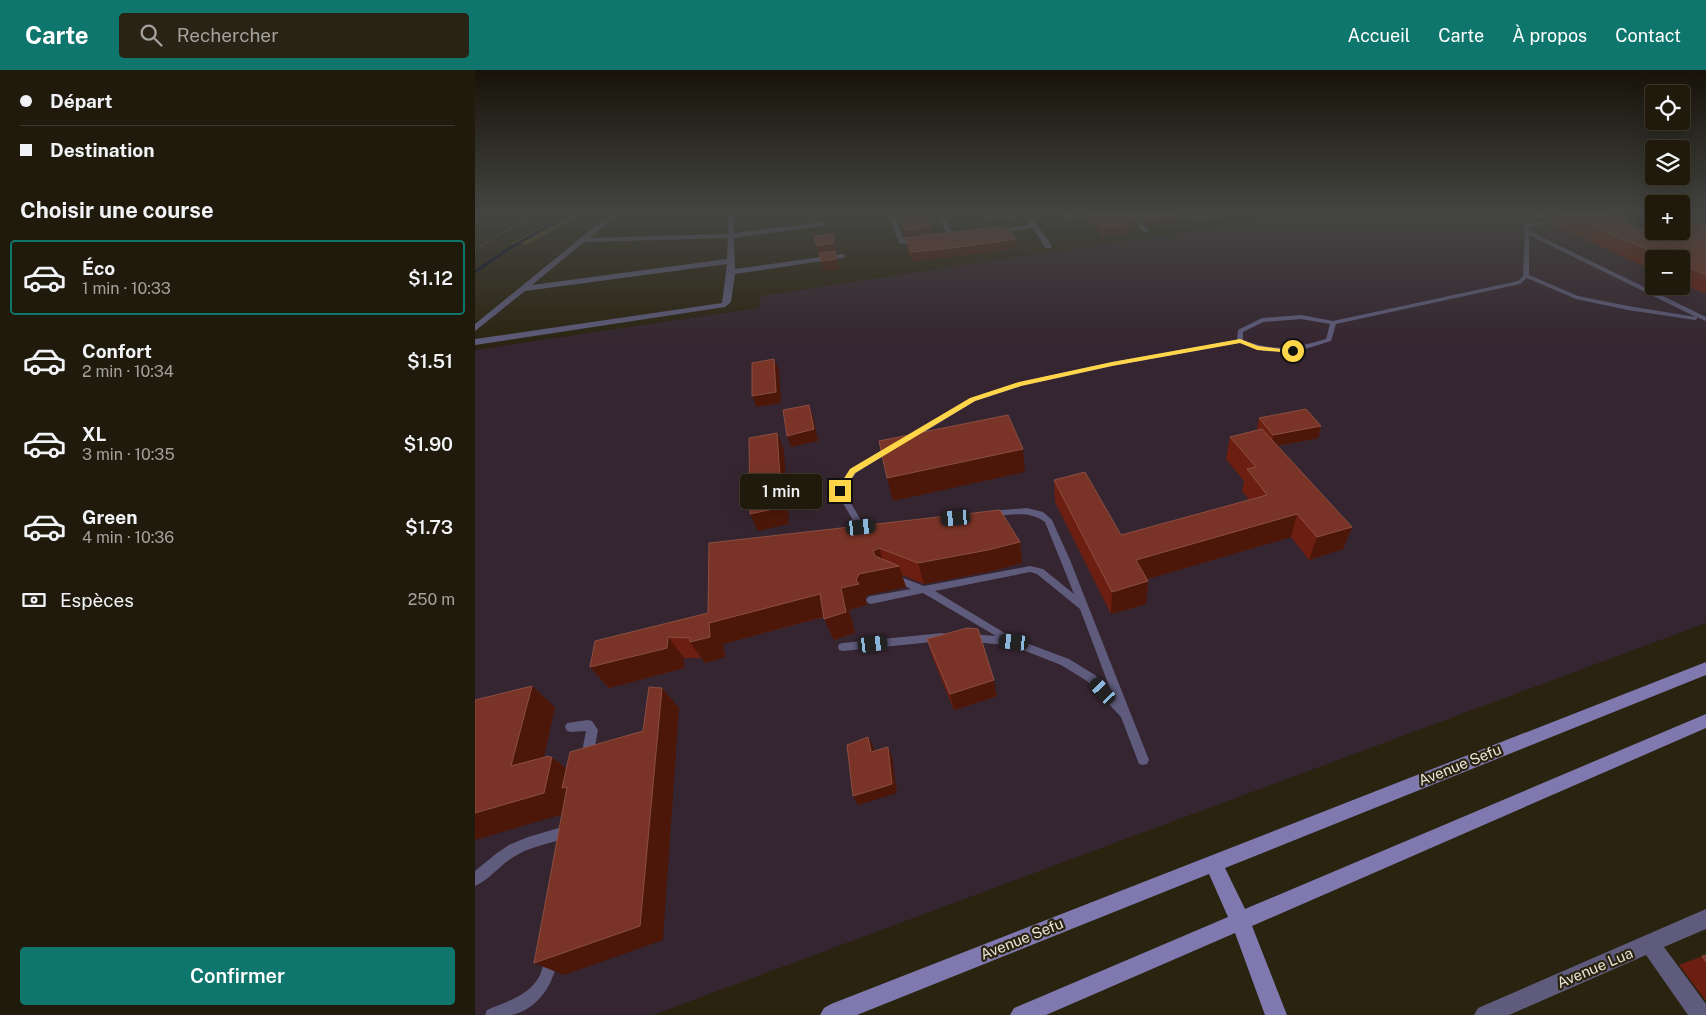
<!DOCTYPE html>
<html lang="fr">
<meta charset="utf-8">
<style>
body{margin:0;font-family:"Public Sans",sans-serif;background:#282315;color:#f1f3f6;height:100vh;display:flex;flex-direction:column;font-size:19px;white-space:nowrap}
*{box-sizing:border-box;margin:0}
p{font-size:16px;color:#a2a19d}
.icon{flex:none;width:28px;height:28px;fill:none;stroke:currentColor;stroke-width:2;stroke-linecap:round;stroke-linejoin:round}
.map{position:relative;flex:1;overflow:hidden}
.drawer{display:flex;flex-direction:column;background:#201a0c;width:475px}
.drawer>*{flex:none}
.banner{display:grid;align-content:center;height:110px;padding:0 20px;background:#201a0c}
.controls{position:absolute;left:1170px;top:15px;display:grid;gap:10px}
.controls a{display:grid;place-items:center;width:45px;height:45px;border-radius:5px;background:#201a0c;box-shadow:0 5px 20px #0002,0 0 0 1px #3d382d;font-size:25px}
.end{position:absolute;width:22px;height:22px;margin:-11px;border:6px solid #ffd54a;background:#111;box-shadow:0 0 0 2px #111}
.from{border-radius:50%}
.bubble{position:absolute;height:35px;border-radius:5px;background:#201a0c;box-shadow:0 5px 20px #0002,0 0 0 1px #3d382d;font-size:16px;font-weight:600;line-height:35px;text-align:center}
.car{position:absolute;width:15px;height:30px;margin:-15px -8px;border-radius:6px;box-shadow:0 0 4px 1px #0007;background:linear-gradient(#222 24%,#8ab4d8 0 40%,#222 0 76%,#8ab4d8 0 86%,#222 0)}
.banner b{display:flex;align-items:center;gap:18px;height:48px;font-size:19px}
.banner b+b{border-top:1px solid #3d382d}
.banner i{width:12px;height:12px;background:#f1f3f6}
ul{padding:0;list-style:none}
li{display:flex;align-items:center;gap:15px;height:75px;margin:0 10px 8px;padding:0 10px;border:2px solid transparent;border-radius:5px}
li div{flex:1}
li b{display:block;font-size:19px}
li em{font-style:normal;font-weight:600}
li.on{border-color:#0f766e}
li>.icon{width:45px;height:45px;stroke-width:1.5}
h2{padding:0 20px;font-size:22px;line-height:60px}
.pay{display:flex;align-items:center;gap:12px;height:55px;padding:0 20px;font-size:19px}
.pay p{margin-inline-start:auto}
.action{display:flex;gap:10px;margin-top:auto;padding:10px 20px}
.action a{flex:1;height:58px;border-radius:5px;background:#0f766e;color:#fff;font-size:20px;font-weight:600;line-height:58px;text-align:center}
header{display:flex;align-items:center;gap:30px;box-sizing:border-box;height:70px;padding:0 25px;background:#0f766e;color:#fff}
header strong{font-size:24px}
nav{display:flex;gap:28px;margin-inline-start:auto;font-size:18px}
.search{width:350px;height:45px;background:#282315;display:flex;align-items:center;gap:12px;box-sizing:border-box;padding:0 18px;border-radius:5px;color:#a2a19d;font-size:19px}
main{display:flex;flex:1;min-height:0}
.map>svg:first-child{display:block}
.commercial{fill:#352530;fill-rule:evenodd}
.green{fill:#5b4a1b}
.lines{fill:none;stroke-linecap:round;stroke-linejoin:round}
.stream{stroke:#000726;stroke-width:3}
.path{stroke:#726d5c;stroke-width:2;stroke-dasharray:1 2.5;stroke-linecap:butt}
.service{fill:#5e5b7c;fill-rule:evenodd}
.minor{fill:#5e5b7c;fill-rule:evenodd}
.secondary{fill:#7f79af;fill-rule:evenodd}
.wall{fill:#6c1e11}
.shaded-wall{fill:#4c1708}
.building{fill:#7a3327;stroke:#8b4f42}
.route{fill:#ffd54a}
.labels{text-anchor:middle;stroke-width:4.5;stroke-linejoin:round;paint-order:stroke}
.near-street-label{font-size:15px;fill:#e9e5d9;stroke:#2a2310}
</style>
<header>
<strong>Carte</strong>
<div class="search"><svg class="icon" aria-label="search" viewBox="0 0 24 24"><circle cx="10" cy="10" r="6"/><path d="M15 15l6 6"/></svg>Rechercher</div>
<nav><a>Accueil</a><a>Carte</a><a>À propos</a><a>Contact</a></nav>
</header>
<main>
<section class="drawer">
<div class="banner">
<b><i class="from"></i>Départ</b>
<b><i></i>Destination</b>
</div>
<h2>Choisir une course</h2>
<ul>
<li class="on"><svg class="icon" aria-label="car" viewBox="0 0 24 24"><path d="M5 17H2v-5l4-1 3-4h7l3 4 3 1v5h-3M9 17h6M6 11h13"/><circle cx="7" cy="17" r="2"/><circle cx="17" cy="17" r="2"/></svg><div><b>Éco</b><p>1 min · 10:33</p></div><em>$1.12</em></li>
<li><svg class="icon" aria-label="car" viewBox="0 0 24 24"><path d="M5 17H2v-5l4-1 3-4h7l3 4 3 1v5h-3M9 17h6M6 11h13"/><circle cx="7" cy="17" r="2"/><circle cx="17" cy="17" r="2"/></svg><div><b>Confort</b><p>2 min · 10:34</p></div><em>$1.51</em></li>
<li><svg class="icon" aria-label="car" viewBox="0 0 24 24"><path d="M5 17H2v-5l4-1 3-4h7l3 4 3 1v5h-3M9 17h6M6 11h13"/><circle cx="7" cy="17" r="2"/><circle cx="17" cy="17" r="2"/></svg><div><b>XL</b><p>3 min · 10:35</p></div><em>$1.90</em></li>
<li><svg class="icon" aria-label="car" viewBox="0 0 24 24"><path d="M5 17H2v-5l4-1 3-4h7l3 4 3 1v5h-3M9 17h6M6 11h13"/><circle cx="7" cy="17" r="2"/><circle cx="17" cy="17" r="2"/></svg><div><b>Green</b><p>4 min · 10:36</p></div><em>$1.73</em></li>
</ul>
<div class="pay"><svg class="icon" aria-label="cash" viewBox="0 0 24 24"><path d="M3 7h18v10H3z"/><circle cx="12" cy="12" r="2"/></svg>Espèces<p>250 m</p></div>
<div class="action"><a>Confirmer</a></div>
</section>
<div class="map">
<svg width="1231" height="945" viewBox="0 0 1231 945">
<rect width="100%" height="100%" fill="#2a2310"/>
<!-- commercial -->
<path class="commercial" d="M824 145H1179V161H1206V145H1231V553L178 945H0V280L284 238 286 226ZM1179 189H1206V216H1179Z"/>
<!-- green -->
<polygon class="green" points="90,145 108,145 53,174 35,174"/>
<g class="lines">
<!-- stream -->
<polyline class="stream" points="0,202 33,179 93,145"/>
<!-- path -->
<polyline class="path" points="0,180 57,145"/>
<!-- service -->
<g class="service">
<polygon points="1206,147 1231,156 1231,159 1206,150"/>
<path d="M1088 148 1090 149V150L1052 157 1054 161 1231 247V251L1222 247V249L1220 250 1153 240 1101 229 1052 208 1045 214 861 254 856 271 830 279 810 282 789 281 764 273 637 296 546 316 500 331 433 372H427L426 370 496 329 542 313 637 292 762 270 763 260 787 248 826 245 858 251 1043 211 1048 206 1050 162 1047 155ZM1054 165 1221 247 1153 236 1103 226 1054 205ZM826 249 855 254 851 269C820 278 799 282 768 270V262L788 252Z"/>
<polygon points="414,376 420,376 421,378 381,403 369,421 388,454 397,453 401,456 397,459 383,459 361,421 375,399"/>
<path d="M552 438 568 442 577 450 595 490 674 690 672 694 668 695 664 694 646 647 612 611 586 595 538 576 491 571 490 568 491 565 495 564 521 566 448 523 396 534 393 533 391 530 393 527 396 526 436 519 415 509 413 507 415 505 418 504 449 516 555 496 568 499 599 524 570 452C554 440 534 445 515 447L511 444 515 441ZM555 502 562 504 605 539 637 624 620 605 594 589 538 568 460 521Z"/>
<polygon points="467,563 471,564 472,567 471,570 467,571 368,581 364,580 363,577 364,574 368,573"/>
<polygon points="113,650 117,651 123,660 118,687 116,691 112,692 108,691 106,687 111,661 96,662 92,661 90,657 92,653"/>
<path d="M94 755 98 757 100 761 98 765C80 773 59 775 42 785 26 793 16 809 0 816V801L22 783 34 775 53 767Z"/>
<path d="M76 882 81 884C84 891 81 899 78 906 71 925 57 940 37 945 29 945 18 945 10 945L12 940C31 932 53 926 64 907 68 900 68 891 71 884Z"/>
</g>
<!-- minor -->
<g class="minor">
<path d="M134 145H141L115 168 253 164V145H259V163L348 152 351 154 348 156 259 168 260 199 367 184 371 186 367 188 260 204 256 232 250 237 0 275V269L247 233 252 194 50 221 0 261V254ZM253 168 252 189 57 215 109 172Z"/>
<polygon points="413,145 419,145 429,170 449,170 451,171 451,173 436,175 424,173"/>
<polygon points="462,145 468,145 479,167 478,168 474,168"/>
<polygon points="549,145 555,145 577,176 576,178 570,178 558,158 515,164 512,162 555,155"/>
<polygon points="651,145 657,145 673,160 673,162 669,162"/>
<polygon points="1231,839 1231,859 1189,877 1231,934 1231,945 1213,945 1171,885 1034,945 999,945 1003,938"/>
</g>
<!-- secondary -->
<polygon class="secondary" points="1231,592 1231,605 750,798 770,839 1231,644 1231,658 777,856 812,945 790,945 760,863 571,945 535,945 539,938 753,847 734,804 382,945 345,945 349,938 356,934"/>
</g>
<!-- wall -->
<g class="wall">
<polygon points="507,145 547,145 547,150 514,154"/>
<polygon points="588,145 658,145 662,158 656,159 656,162 653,162 653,164 629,167 618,155 612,152 596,154"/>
<polygon points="659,145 748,145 748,147 672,157"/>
<polygon points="1054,145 1132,145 1167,160 1231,156 1231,224 1206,213 1206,189 1179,189 1179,201 1077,154 1080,148 1066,150"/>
<polygon points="1214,145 1231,145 1231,151"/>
<polygon points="428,150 457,165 542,178 486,186 438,191 432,177 431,168 429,164 427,155 429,155"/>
<polygon points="784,348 846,356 843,368 802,376 877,457 868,479 834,490 816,467 672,509 673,511 671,534 636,544 580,432 579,410 646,465 774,430 767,421 769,411 751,389 755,367 783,360 782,359"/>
<polygon points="545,472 547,493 517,501 449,514 427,505 431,517 392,525 390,529 392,535 374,540 380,563 359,570 349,547 248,574 250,587 230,593 227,588 209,588 209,598 134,618 115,597 233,543 234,473"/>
<polygon points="452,569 522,626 479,640 457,586"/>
<polygon points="1231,885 1231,931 1204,895"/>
</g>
<!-- shaded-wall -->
<g class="shaded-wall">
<polygon points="513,145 547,145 547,150 514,154"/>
<polygon points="596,145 612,145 612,152 596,154"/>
<polygon points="697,145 748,145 748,147 672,157 673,148"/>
<polygon points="1069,145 1081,145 1080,148 1066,150"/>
<polygon points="663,149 662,158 656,159 656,162 653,162 653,164 629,167 629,158 654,150"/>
<polygon points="456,156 457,166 431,169 430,160"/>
<polygon points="358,164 360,173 362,183 361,183 364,199 349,201 342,176"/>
<polygon points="541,169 542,178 486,186 438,191 437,182"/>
<polygon points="299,289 304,300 306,333 282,337 277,326"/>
<polygon points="334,335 338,346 343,371 316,377 312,366"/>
<polygon points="846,356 843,368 796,377 798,365"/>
<polygon points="302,363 309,380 314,454 283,461 275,444"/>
<polygon points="548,379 550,402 418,431 412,408"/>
<polygon points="822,444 816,467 659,513 661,490"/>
<polygon points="877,457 868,479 834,490 842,467"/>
<polygon points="545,472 547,493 517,501 449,514 443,493"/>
<polygon points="404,478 411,499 424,496 431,517 392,525 390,529 392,535 374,540 380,563 359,570 349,549 366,518 381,510 398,481"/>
<polygon points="673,511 671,534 636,544 637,522"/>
<polygon points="345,524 354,545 248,574 250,587 230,593 215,572 234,553"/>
<polygon points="193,567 209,588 209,598 134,618 115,597"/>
<polygon points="519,610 522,626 479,640 475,624"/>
<polygon points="57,616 80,637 63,715 36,696"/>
<polygon points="187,618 204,638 188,870 89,905 59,893 165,856"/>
<polygon points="393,667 398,676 401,691 396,682"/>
<polygon points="413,677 417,686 422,723 383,735 378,726"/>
<polygon points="74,686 76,687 77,687 101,706 95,742 0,770 0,743 74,687"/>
</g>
<!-- building -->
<g class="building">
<polygon points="615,145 658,145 663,149 654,150 656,153 652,153 654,155 629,158 618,146"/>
<polygon points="670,145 697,145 673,148"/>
<polygon points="1092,145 1132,145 1167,160 1179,157 1179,161 1206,161 1206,152 1216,150 1231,156 1231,205 1206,194 1206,189 1194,189"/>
<polygon points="451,147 456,156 430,160 427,155 430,155 428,150"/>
<polygon points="529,156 541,169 485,177 437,182 430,168"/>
<polygon points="358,164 359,173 342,176 339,166"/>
<polygon points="360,181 361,189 346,191 344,183"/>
<polygon points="299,289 301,322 277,326 277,293"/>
<polygon points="334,335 339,359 312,366 308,340"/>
<polygon points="831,339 846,356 798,365 784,348"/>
<polygon points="533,345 548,379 412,408 404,371"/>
<polygon points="787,359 877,457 842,467 822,444 661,490 673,511 637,522 579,410 610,402 646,465 792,425 772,399 781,397 755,367"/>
<polygon points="302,363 307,437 275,444 274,368"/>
<polygon points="525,440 545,472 513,480 443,493 404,478 398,481 400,486 424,496 384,504 381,510 384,514 366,518 371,542 349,549 345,524 234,553 235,567 215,572 215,568 193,567 192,578 115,597 120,571 233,543 234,473"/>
<polygon points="492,558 503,559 519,610 475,624 452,569"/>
<polygon points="57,616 36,696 74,686 74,687 77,687 69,723 0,743 0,630"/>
<polygon points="174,617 187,618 165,856 59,893 92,717 87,718 95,682 168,661"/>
<polygon points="393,667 396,682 413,677 417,714 378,726 372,675"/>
<polygon points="1231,885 1231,892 1227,886"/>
</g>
<!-- sky -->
<linearGradient id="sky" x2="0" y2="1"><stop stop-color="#171309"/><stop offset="0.52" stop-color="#444542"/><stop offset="1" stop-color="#444542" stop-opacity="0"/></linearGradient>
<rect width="1231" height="277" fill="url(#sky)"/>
<!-- route -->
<polygon class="route" points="765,269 783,276 821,281 818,283 782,280 765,273 637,296 546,316 500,331 380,403 368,422 361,421 375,399 495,328 544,312 637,292"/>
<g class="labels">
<!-- near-street labels -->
<g class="near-street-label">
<text transform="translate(985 695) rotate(-22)" y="5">Avenue Sefu</text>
<text transform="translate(547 869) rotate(-22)" y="5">Avenue Sefu</text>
<text transform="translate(1120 898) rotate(-23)" y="5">Avenue Lua</text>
</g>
</g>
</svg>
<div class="controls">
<a><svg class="icon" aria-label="locate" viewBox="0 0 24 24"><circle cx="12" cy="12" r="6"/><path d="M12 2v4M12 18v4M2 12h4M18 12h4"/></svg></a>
<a><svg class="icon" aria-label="layers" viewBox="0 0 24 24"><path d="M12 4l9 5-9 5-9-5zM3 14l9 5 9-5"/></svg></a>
<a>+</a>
<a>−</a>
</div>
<i class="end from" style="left:818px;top:281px"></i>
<i class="end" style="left:365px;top:421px"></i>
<div class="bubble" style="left:265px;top:404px;width:82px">1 min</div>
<i class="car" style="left:481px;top:448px;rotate:265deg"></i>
<i class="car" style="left:386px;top:457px;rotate:84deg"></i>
<i class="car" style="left:539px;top:572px;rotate:276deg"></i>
<i class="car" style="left:398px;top:574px;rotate:83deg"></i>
<i class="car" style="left:628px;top:621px;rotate:317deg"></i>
</div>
</main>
